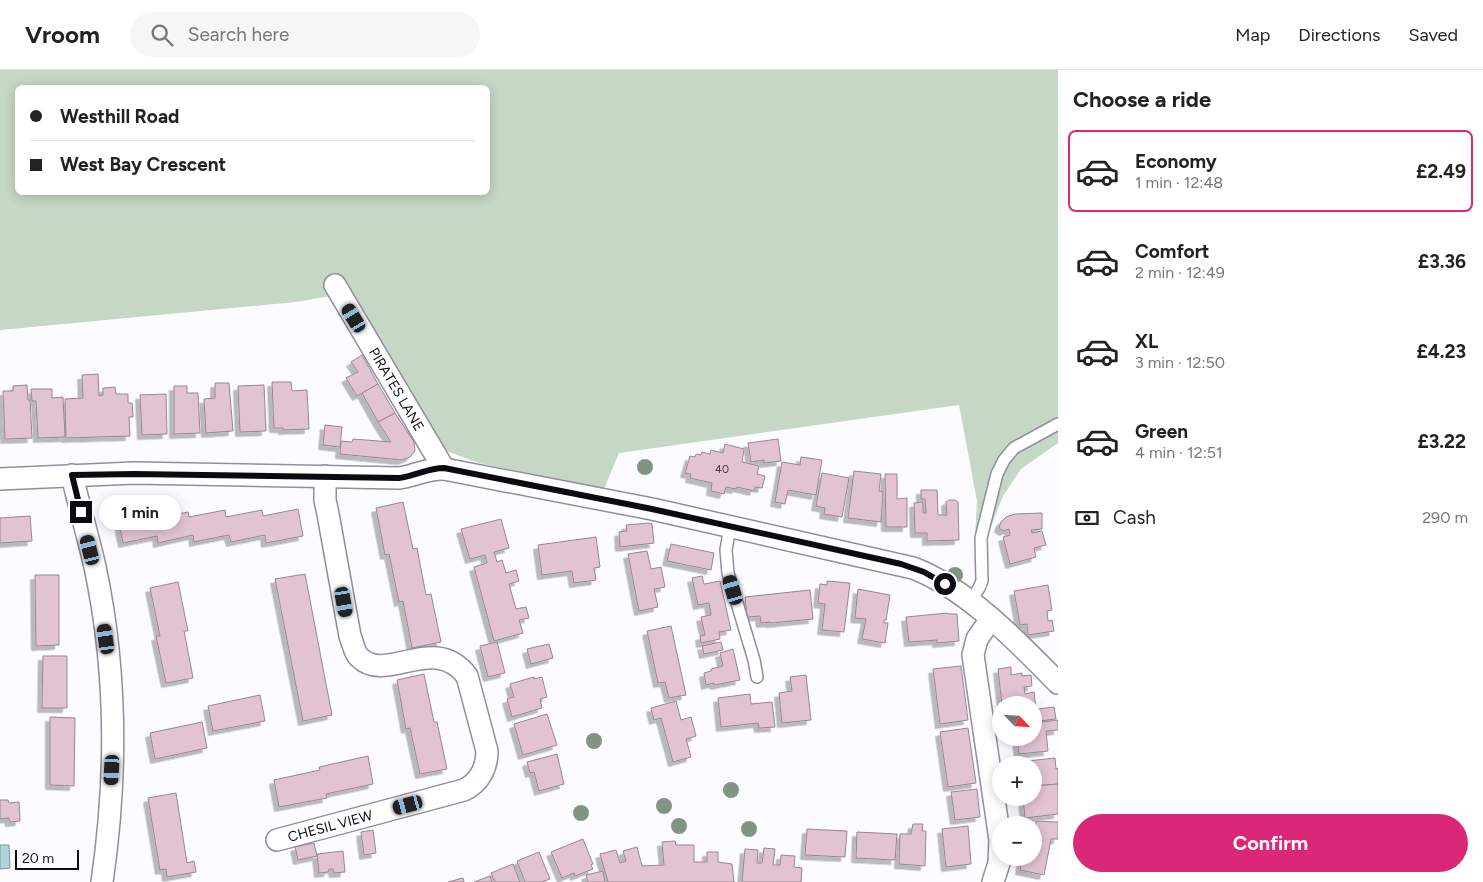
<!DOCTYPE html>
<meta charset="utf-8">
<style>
body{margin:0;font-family:Figtree,sans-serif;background:#f6f6f6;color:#222;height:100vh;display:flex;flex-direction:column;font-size:19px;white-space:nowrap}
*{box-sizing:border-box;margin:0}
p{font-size:16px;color:#767676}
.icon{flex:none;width:28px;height:28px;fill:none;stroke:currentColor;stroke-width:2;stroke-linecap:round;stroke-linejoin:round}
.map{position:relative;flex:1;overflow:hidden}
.side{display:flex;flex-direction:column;background:#fff;width:425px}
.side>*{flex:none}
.hud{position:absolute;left:15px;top:15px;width:475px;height:110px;border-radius:8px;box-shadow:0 2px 12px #0003;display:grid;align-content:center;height:110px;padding:0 15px;background:#fff}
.needle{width:32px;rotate:115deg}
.buttons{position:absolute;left:992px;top:626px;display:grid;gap:10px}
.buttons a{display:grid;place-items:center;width:50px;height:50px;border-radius:50%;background:#fff;box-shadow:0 2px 12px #0003;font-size:25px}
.scale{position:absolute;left:15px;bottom:12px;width:64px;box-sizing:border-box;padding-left:5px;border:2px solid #0d0b11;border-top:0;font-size:14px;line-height:18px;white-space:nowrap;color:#0d0b11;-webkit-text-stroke:4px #fcfbff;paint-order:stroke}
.end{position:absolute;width:22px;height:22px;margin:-11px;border:6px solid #0d0b11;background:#fff;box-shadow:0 0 0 2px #fff}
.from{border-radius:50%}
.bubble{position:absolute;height:35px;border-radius:18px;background:#fff;box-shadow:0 2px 12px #0003;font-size:16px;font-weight:700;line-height:35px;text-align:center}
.car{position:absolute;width:15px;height:30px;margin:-15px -8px;border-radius:6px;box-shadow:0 0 4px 1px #0007;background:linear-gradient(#222 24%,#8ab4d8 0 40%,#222 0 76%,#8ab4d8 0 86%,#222 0)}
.hud b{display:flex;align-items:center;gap:18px;height:48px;font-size:19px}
.hud b+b{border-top:1px solid #e0e0e0}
.hud i{width:12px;height:12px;background:#222}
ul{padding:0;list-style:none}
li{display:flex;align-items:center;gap:15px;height:82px;margin:0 10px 8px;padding:0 5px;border:2px solid transparent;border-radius:8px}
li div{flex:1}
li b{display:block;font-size:19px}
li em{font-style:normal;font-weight:700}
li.on{border-color:#db2777}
li>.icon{width:45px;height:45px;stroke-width:1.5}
h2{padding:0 15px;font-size:22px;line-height:60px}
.pay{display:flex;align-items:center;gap:12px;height:55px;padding:0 15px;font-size:19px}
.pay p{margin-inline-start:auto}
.button{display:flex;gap:10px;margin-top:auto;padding:10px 15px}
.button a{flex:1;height:58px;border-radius:30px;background:#db2777;color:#fff;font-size:20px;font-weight:700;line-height:58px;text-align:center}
header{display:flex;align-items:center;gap:30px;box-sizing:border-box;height:70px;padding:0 25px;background:#fff;border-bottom:1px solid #e0e0e0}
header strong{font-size:24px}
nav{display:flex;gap:28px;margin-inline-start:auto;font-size:18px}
.search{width:350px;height:45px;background:#f6f6f6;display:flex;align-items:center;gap:12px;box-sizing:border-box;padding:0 18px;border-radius:28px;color:#767676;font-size:19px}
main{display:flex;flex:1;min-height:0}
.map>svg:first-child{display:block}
.green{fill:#c5d7c5;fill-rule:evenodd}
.water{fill:#add3db;stroke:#7d979e}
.building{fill:#e2c3d4;stroke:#988690;filter:url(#shadow)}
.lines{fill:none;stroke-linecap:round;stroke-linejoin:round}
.service-casing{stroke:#928d9e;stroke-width:14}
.minor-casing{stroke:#928d9e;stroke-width:24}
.service{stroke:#fff;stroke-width:11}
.minor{stroke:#fff;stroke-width:21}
.tree{fill:#829584}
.route{stroke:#0d0b11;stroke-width:6}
.labels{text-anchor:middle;stroke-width:5;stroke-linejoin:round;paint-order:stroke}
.number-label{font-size:11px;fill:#423942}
.street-label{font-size:14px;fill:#0d0b11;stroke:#fcfbff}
</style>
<header>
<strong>Vroom</strong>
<div class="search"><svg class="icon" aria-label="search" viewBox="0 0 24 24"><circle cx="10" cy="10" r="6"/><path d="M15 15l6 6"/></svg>Search here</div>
<nav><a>Map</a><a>Directions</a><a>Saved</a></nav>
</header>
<main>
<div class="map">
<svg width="1058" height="812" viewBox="0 0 1058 812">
<defs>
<filter id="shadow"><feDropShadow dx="-4.5" dy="4.5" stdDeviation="0" flood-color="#0004"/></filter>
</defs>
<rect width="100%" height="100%" fill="#fcfbff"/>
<!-- green -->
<path class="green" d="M0 0H1058V373L1021 399 1003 426 987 467H975L977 431 959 335 619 383 604 419 479 393 438 378 342 224 296 232 0 260ZM18 18H488V122H18Z"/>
<!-- water -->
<polygon class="water" points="0,775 9,775 10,798 0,799"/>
<!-- building -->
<g class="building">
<polygon points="362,285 378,314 357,326 346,308 358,302 351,292"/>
<polygon points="98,304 99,326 103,325 103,318 115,317 116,324 128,324 128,333 132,333 133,347 129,347 130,366 66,368 65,329 83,328 82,305"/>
<polygon points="272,312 291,312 292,321 307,320 309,359 283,360 283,358 274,358"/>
<polygon points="215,313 229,313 233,361 206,363 204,329 215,328"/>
<polygon points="378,314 395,343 378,352 362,323"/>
<polygon points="27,315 28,330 30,330 32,368 5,369 3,321 13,321 13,316"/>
<polygon points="264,315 266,361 240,362 238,316"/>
<polygon points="174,316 187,316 187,323 198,323 200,363 174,364"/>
<polygon points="31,319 52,319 52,328 63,327 65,367 38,368 36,331 32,331"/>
<polygon points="166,324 167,364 142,365 140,325"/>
<polygon points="395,343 414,372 415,381 410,387 402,390 340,384 341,371 352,372 353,369 391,372 378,352"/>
<polygon points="325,355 342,357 340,377 323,375"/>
<polygon points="778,369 781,391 764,393 764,390 751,392 748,373"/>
<polygon points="725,374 744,379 742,392 759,396 757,404 765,406 762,418 755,417 754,421 737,417 736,419 726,417 724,424 711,421 712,413 690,408 691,404 685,403 690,386 695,387 696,384 701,385 702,382 710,384 711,380 723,383"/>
<polygon points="801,387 822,390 816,425 788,420 785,434 775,432 782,392 800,395"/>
<polygon points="854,401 881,404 879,421 883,422 881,452 848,448"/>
<polygon points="822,403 849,408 842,447 824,444 825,438 816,436"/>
<polygon points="885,404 897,404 897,429 907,428 907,457 886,457"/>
<polygon points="921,420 937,420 938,445 947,445 946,432 949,430 955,430 958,432 959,470 927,471 927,463 915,463 914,433 923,432 923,443 926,443 925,429 921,429"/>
<polygon points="403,432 413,479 417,478 426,525 431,524 441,572 412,578 403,531 399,532 389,484 385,485 376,438"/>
<polygon points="298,439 303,466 266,473 265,465 231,472 229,465 194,472 193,465 158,473 157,466 123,473 118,448 152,441 153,449 188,442 189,447 225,440 226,447 262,440 263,446"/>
<polygon points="1042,443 1042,459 1031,460 1032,463 1042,461 1046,475 1034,478 1036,487 1010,494 1003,467 1010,465 1009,459 1004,461 999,458 1001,452 1006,447 1015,444"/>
<polygon points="30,446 32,471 0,473 0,448"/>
<polygon points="501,449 509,478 494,482 497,492 502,490 506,503 516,500 519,511 509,514 516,539 526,537 529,548 519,550 523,563 494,571 474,497 487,493 485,485 470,489 461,459"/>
<polygon points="649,453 652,454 654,473 620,477 619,462 627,461 626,455"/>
<polygon points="596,467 600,497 594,498 596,510 574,513 572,501 542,505 538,475"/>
<polygon points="671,474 714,483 711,500 667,491"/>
<polygon points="647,481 651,499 661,497 665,517 654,519 658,537 639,541 628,484"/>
<polygon points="305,504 332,645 303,651 275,509"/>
<polygon points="35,505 59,505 59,575 36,576"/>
<polygon points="702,506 704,514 720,511 731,560 719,562 720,569 701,573 700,566 705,565 701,547 711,545 709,533 698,535 692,508"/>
<polygon points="827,511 850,513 844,562 822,560 825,534 818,533 820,514 827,515"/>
<polygon points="178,512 188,561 184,561 193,608 166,613 156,566 160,566 150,518"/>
<polygon points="1048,515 1052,540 1047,541 1048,551 1052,550 1054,561 1028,565 1027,554 1020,555 1014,521"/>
<polygon points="858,519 890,525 886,550 884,550 884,553 888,553 885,573 862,569 866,549 855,548"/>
<polygon points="810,520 813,549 771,553 770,552 761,553 760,546 747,547 745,527"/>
<polygon points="948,543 948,544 957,544 959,571 937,573 937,570 909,572 906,547"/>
<polygon points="671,556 686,625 669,628 665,612 658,613 647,561"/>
<polygon points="497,572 505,603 488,607 480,576"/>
<polygon points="721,572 723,580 704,584 702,576"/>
<polygon points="549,574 553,588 531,594 527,579"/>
<polygon points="733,579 740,610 715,615 714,613 706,615 704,603 711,601 711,599 723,596 720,583"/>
<polygon points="43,586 67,586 67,638 42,638"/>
<polygon points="961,596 968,650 940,654 933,599"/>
<polygon points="1011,597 1011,605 1022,603 1022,606 1031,605 1032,616 1024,617 1025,624 1034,622 1036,640 1034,641 1034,635 1002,635 998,599"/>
<polygon points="424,604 434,652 437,652 447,699 420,704 410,658 406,659 397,610"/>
<polygon points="806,605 811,650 782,653 779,623 792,621 790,607"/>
<polygon points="534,607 534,609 542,607 547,627 540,629 542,638 512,647 507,629 514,627 510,614"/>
<polygon points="750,624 751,634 772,632 775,657 759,658 758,653 721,657 718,628"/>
<polygon points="260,625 265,651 213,661 208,636"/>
<polygon points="676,631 681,650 691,647 696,666 686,669 691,687 673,692 661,648 654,650 651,638"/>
<polygon points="1054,637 1056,649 1040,651 1038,639"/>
<polygon points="547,644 557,675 523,685 514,654"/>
<polygon points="50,647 75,648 74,716 50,715"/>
<polygon points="1058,650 1058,660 1046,661 1048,681 1019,684 1017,668 1034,668 1034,653"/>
<polygon points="202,652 207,678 155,689 150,663"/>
<polygon points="968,658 976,713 948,717 940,662"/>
<polygon points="557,684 564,714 539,721 534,702 530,703 527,692"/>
<polygon points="368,686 373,714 326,724 327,728 279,737 274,710 320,700 319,697"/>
<polygon points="1055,688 1056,699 1058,698 1058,714 1034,716 1034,695 1019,695 1019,692"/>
<polygon points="1058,714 1058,744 1025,748 1023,728 1034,728 1034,716"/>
<polygon points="977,719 980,747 955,750 951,722"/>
<polygon points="176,723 187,793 194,791 196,802 167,807 166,799 160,800 148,728"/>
<polygon points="0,730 8,730 9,733 19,732 20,751 10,752 9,748 0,749"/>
<polygon points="1036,751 1058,752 1058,769 1051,769 1044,805 1020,800 1022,788 1034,788 1034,764"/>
<polygon points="913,754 923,754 922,761 926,761 925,796 899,794 900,764 911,764"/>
<polygon points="968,756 971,794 946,797 942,759"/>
<polygon points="807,759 847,761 845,787 805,785"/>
<polygon points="373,760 376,783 364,785 361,762"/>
<polygon points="857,762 897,764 895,790 856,788"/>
<polygon points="583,769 593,794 591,795 593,799 575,806 574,803 562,808 551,782"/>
<polygon points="675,771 676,775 694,775 694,792 707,792 707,782 718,782 718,792 732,794 734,812 608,812 600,784 616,780 620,793 626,791 623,781 637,777 642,796 664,795 662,772"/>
<polygon points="314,773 317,786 298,790 295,777"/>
<polygon points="764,778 775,779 773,795 780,795 781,785 795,786 794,797 802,798 801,812 742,812 745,779 758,780 757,793 762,793"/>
<polygon points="343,781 345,802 334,803 333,799 329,799 328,802 319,803 317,784"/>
<polygon points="539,782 550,809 542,812 525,812 517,791"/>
<polygon points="513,794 520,812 495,812 491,803"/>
<polygon points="603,801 605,812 588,812 586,805"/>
<polygon points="490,806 492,812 474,812"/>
<polygon points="463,808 464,812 448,812"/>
</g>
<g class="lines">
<defs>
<g id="service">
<polyline points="730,457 726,480 728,503 754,590 757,607"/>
<polyline points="970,532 979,518 982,511 981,468 997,404 1004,390 1014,378 1058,354"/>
</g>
<g id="minor">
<path id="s1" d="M335 215 444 399"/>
<path d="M72 405C79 436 88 466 95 497 117 600 117 709 102 812"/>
<path d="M0 409 134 403 399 408C415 406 428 398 444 399L652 439 913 498C966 518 1018 572 1058 613"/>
<polyline points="991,549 977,569 973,585 1000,770 999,793 993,812"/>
<path id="s2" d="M277 770 464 720C479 713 487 698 487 681L467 606C434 562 386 615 359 587 354 582 353 573 350 566L328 444 325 430V406"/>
</g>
</defs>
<!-- service casing -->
<use href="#service" class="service-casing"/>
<!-- minor casing -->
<use href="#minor" class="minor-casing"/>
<!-- service -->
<use href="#service" class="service"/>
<!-- minor -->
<use href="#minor" class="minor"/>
</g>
<!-- trees -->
<g class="tree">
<circle cx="645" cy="397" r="8"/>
<circle cx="955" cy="505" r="8"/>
<circle cx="594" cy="671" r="8"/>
<circle cx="731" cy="720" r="8"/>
<circle cx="664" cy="736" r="8"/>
<circle cx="581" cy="743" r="8"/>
<circle cx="679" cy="756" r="8"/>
<circle cx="749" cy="759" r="8"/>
</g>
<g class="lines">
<!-- route -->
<path class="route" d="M81 442 72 405 134 404 399 408C415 406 428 398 444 398L652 439 901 494 924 502 945 514"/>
</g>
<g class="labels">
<!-- number labels -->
<g class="number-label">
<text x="722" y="403">40</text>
</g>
<!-- street labels -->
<g class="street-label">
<text dy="5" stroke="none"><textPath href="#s1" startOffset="121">PIRATES LANE</textPath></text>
<text dy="5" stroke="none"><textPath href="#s2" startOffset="55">CHESIL VIEW</textPath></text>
</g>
</g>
</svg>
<div class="buttons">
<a><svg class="needle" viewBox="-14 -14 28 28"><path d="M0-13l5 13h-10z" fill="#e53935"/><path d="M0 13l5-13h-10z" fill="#767676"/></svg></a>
<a>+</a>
<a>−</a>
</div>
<div class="scale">20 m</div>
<i class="end from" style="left:945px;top:514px"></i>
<i class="end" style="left:81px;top:442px"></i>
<div class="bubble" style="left:99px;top:425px;width:82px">1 min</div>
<i class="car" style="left:354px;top:248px;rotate:329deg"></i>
<i class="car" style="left:90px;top:480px;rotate:346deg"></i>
<i class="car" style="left:733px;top:520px;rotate:343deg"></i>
<i class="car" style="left:344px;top:532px;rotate:170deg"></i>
<i class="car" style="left:106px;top:569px;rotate:352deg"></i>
<i class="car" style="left:112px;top:700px;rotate:183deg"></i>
<i class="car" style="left:408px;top:735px;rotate:255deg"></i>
<div class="hud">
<b><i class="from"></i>Westhill Road</b>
<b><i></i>West Bay Crescent</b>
</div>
</div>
<section class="side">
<h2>Choose a ride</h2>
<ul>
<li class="on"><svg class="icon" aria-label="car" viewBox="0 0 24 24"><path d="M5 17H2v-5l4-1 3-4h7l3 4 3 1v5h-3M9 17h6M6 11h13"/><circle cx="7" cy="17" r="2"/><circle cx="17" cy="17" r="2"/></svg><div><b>Economy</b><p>1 min · 12:48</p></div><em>£2.49</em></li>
<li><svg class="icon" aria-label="car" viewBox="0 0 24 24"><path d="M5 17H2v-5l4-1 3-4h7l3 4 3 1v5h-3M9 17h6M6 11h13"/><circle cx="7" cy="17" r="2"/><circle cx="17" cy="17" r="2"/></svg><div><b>Comfort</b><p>2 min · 12:49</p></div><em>£3.36</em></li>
<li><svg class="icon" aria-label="car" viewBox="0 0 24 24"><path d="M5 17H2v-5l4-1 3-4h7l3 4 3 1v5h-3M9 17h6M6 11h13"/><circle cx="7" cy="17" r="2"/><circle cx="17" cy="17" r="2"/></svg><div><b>XL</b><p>3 min · 12:50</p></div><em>£4.23</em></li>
<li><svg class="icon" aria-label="car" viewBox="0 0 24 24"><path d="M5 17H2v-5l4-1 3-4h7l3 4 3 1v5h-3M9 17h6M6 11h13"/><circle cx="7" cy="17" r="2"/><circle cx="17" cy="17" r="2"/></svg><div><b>Green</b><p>4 min · 12:51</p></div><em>£3.22</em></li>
</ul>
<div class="pay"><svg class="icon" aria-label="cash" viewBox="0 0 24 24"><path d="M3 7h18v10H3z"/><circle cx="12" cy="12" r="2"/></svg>Cash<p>290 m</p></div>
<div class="button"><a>Confirm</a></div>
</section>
</main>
